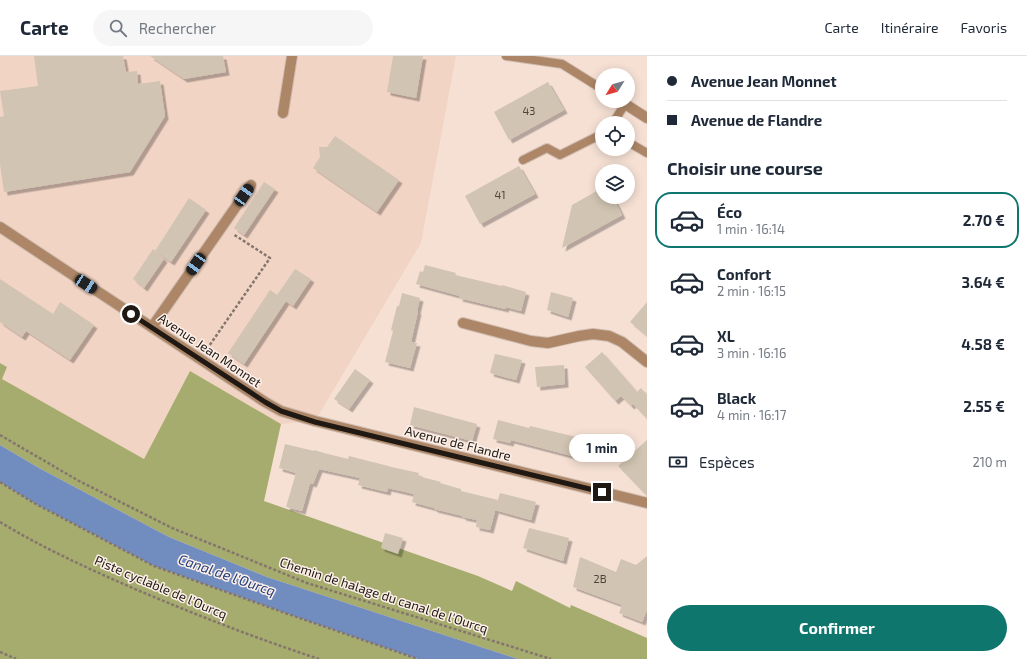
<!DOCTYPE html>
<html lang="fr">
<meta charset="utf-8">
<style>
body{margin:0;font-family:"Exo 2",sans-serif;background:#f6f6f7;color:#1f2937;height:100vh;display:flex;flex-direction:column;font-size:15px;white-space:nowrap}
*{box-sizing:border-box;margin:0}
p{font-size:13px;color:#747a83}
.icon{flex:none;width:22px;height:22px;fill:none;stroke:currentColor;stroke-width:2;stroke-linecap:round;stroke-linejoin:round}
.map{position:relative;flex:1;overflow:hidden}
.panel{display:flex;flex-direction:column;background:#fff;width:380px}
.panel>*{flex:none}
.banner{display:grid;align-content:center;height:88px;padding:0 20px;background:#fff}
.needle{width:26px;rotate:233deg}
.fabs{position:absolute;left:595px;top:12px;display:grid;gap:8px}
.fabs a{display:grid;place-items:center;width:40px;height:40px;border-radius:50%;background:#fff;box-shadow:0 2px 10px #0003;font-size:20px}
.end{position:absolute;width:18px;height:18px;margin:-9px;border:5px solid #1f1813;background:#fff;box-shadow:0 0 0 2px #fff}
.from{border-radius:50%}
.bubble{position:absolute;height:28px;border-radius:14px;background:#fff;box-shadow:0 2px 10px #0003;font-size:13px;font-weight:700;line-height:28px;text-align:center}
.car{position:absolute;width:12px;height:24px;margin:-12px -6px;border-radius:5px;box-shadow:0 0 3px 1px #0007;background:linear-gradient(#222 24%,#8ab4d8 0 40%,#222 0 76%,#8ab4d8 0 86%,#222 0)}
.banner b{display:flex;align-items:center;gap:14px;height:38px;font-size:15px}
.banner b+b{border-top:1px solid #e0e1e3}
.banner i{width:10px;height:10px;background:#1f2937}
ul{padding:0;list-style:none}
li{display:flex;align-items:center;gap:12px;height:56px;margin:0 8px 6px;padding:0 12px;border:2px solid transparent;border-radius:16px}
li div{flex:1}
li b{display:block;font-size:15px}
li em{font-style:normal;font-weight:700}
li.active{border-color:#0f766e}
li>.icon{width:36px;height:36px;stroke-width:1.5}
h2{padding:0 20px;font-size:18px;line-height:48px}
.pay{display:flex;align-items:center;gap:10px;height:44px;padding:0 20px;font-size:15px}
.pay p{margin-inline-start:auto}
.cta{display:flex;gap:8px;margin-top:auto;padding:8px 20px}
.cta a{flex:1;height:46px;border-radius:24px;background:#0f766e;color:#fff;font-size:16px;font-weight:700;line-height:46px;text-align:center}
header{display:flex;align-items:center;gap:24px;box-sizing:border-box;height:56px;padding:0 20px;background:#fff;border-bottom:1px solid #e0e1e3}
header strong{font-size:19px}
nav{display:flex;gap:22px;margin-inline-start:auto;font-size:14px}
.search{width:280px;height:36px;background:#f6f6f7;display:flex;align-items:center;gap:10px;box-sizing:border-box;padding:0 14px;border-radius:22px;color:#747a83;font-size:15px}
main{display:flex;flex:1;min-height:0}
.map>svg:first-child{display:block}
.built{fill:#f1d4c4}
.forest{fill:#a6ac6e}
.water{fill:#718cbf}
.building{fill:#d1c4b2;filter:url(#shadow)}
.lines{fill:none;stroke-linecap:round;stroke-linejoin:round}
.service-casing{stroke:#cfbcb1;stroke-width:10}
.minor-casing{stroke:#cfbcb1;stroke-width:12}
.path{stroke:#84766d;stroke-width:2.5;stroke-dasharray:3 2;stroke-linecap:butt}
.service{stroke:#ac8666;stroke-width:8}
.minor{stroke:#ac8666;stroke-width:10}
.route{stroke:#1f1813;stroke-width:5}
.labels{text-anchor:middle;stroke-width:3;stroke-linejoin:round;paint-order:stroke}
.number-label{font-size:11px;fill:#4c433b}
.street-label{font-size:13px;fill:#1f1813;stroke:#fdf0e8}
.water-label{font-size:14px;font-style:italic;fill:#203d7d;stroke:#fdf0e8}
</style>
<header>
<strong>Carte</strong>
<div class="search"><svg class="icon" aria-label="search" viewBox="0 0 24 24"><circle cx="10" cy="10" r="6"/><path d="M15 15l6 6"/></svg>Rechercher</div>
<nav><a>Carte</a><a>Itinéraire</a><a>Favoris</a></nav>
</header>
<main>
<div class="map">
<svg width="647" height="603" viewBox="0 0 647 603">
<defs>
<filter id="shadow"><feDropShadow dx="3.5" dy="3.5" stdDeviation="0" flood-color="#0004"/></filter>
</defs>
<rect width="100%" height="100%" fill="#f6e0d4"/>
<!-- built -->
<polygon class="built" points="0,0 456,0 421,187 315,365 281,368 190,315 144,403 72,364 2,323 6,311 0,307"/>
<!-- forest -->
<g class="forest">
<polygon points="0,307 7,311 2,323 144,403 190,315 281,368 264,445 478,520 512,535 516,525 570,552 571,549 647,582 647,603 518,603 267,521 169,481 39,412 0,389"/>
<polygon points="0,426 34,447 154,510 288,558 418,603 0,603"/>
</g>
<!-- water -->
<polygon class="water" points="0,389 39,412 169,481 267,521 518,603 418,603 288,558 154,510 34,447 0,426"/>
<!-- building -->
<g class="building">
<polygon points="34,0 123,0 126,16 137,15 138,28 160,25 165,60 130,116 4,136 0,108 0,61 4,60 0,35 38,30"/>
<polygon points="150,0 223,0 226,16 184,23"/>
<polygon points="393,0 423,0 416,42 387,36"/>
<polygon points="548,26 564,54 509,84 494,56"/>
<polygon points="335,80 399,124 377,156 313,112 320,101 319,91 327,91"/>
<polygon points="519,110 535,138 480,168 465,140"/>
<polygon points="264,126 275,133 244,179 234,172"/>
<polygon points="602,132 602,141 613,141 622,159 562,192 572,149"/>
<polygon points="189,142 206,154 171,206 155,195"/>
<polygon points="153,193 164,203 144,232 133,223"/>
<polygon points="425,209 456,217 455,219 502,230 502,229 526,236 521,255 506,251 505,253 459,242 460,240 416,228 420,215 423,216"/>
<polygon points="295,213 311,223 293,250 277,239"/>
<polygon points="0,223 53,258 60,246 94,269 70,304 26,275 22,281 0,266"/>
<polygon points="270,234 286,245 244,308 228,297"/>
<polygon points="551,236 573,242 568,261 547,254"/>
<polygon points="402,237 420,242 417,255 418,255 411,286 417,287 410,312 385,306 393,275 391,274 397,250 399,250"/>
<polygon points="647,246 647,280 630,266"/>
<polygon points="602,296 637,336 641,332 647,339 647,363 633,348 631,350 621,340 615,345 585,311"/>
<polygon points="495,298 522,304 516,324 490,317"/>
<polygon points="564,309 565,328 537,331 535,311"/>
<polygon points="355,313 370,324 349,353 334,343"/>
<polygon points="414,351 477,368 472,385 410,369"/>
<polygon points="498,364 529,372 530,370 581,382 576,401 511,384 510,387 493,383"/>
<polygon points="647,384 647,440 618,410"/>
<polygon points="285,388 314,395 314,394 324,397 348,403 349,400 396,412 419,417 418,420 441,426 440,427 461,433 461,435 498,444 490,474 476,471 477,464 462,461 463,460 434,453 434,452 412,446 414,438 388,432 387,436 358,429 360,422 319,413 313,428 310,427 302,455 286,451 296,417 279,412"/>
<polygon points="500,437 536,446 531,464 495,454"/>
<polygon points="529,472 569,482 563,505 523,492"/>
<polygon points="385,477 403,482 398,498 381,492"/>
<polygon points="647,500 647,554 642,566 619,557 622,549 573,531 580,501 616,516 621,503 636,509"/>
</g>
<g class="lines">
<defs>
<g id="service">
<polyline points="506,0 562,8 602,33"/>
<polyline points="613,67 625,48 621,45"/>
<polyline points="628,86 647,97"/>
<polyline points="523,104 547,92 560,99 602,78"/>
</g>
<g id="minor">
<polyline points="625,48 647,62"/>
<polyline points="283,57 292,0"/>
<polyline points="0,171 265,346 281,355 315,365 647,447"/>
<polyline points="463,267 531,285 548,287 579,280 593,278 609,280 622,286 647,306"/>
<polyline points="152,271 251,129"/>
</g>
</defs>
<!-- service casing -->
<use href="#service" class="service-casing"/>
<!-- minor casing -->
<use href="#minor" class="minor-casing"/>
<!-- path -->
<g class="path">
<polyline points="207,293 270,202 233,178"/>
<polyline points="0,379 79,425 172,472 307,527 551,603"/>
<polyline points="0,426 34,447 154,510 288,558 418,603"/>
<path d="M0 466C41 491 85 511 128 530 191 557 255 582 319 603"/>
<polyline points="0,596 16,603"/>
</g>
<!-- service -->
<use href="#service" class="service"/>
<!-- minor -->
<use href="#minor" class="minor"/>
</g>
<g class="lines">
<!-- route -->
<polyline class="route" points="131,258 265,346 281,355 315,366 602,436"/>
</g>
<g class="labels">
<!-- number labels -->
<g class="number-label">
<text x="529" y="59">43</text>
<text x="500" y="143">41</text>
<text x="600" y="527">2B</text>
</g>
<!-- street labels -->
<g class="street-label">
<text transform="translate(210 294) rotate(34)" y="5">Avenue Jean Monnet</text>
<text transform="translate(458 387) rotate(14)" y="5">Avenue de Flandre</text>
<text transform="translate(161 531) rotate(23)" y="5">Piste cyclable de l'Ourcq</text>
<text transform="translate(384 539) rotate(18)" y="5">Chemin de halage du canal de l'Ourcq</text>
</g>
<!-- water labels -->
<g class="water-label">
<text transform="translate(227 519) rotate(19)" y="5">Canal de l'Ourcq</text>
</g>
</g>
</svg>
<div class="fabs">
<a><svg class="needle" viewBox="-14 -14 28 28"><path d="M0-13l5 13h-10z" fill="#e53935"/><path d="M0 13l5-13h-10z" fill="#747a83"/></svg></a>
<a><svg class="icon" aria-label="locate" viewBox="0 0 24 24"><circle cx="12" cy="12" r="6"/><path d="M12 2v4M12 18v4M2 12h4M18 12h4"/></svg></a>
<a><svg class="icon" aria-label="layers" viewBox="0 0 24 24"><path d="M12 4l9 5-9 5-9-5zM3 14l9 5 9-5"/></svg></a>
</div>
<i class="end from" style="left:131px;top:258px"></i>
<i class="end" style="left:602px;top:436px"></i>
<div class="bubble" style="left:569px;top:378px;width:66px">1 min</div>
<i class="car" style="left:244px;top:139px;rotate:35deg"></i>
<i class="car" style="left:196px;top:208px;rotate:215deg"></i>
<i class="car" style="left:86px;top:228px;rotate:123deg"></i>
</div>
<section class="panel">
<div class="banner">
<b><i class="from"></i>Avenue Jean Monnet</b>
<b><i></i>Avenue de Flandre</b>
</div>
<h2>Choisir une course</h2>
<ul>
<li class="active"><svg class="icon" aria-label="car" viewBox="0 0 24 24"><path d="M5 17H2v-5l4-1 3-4h7l3 4 3 1v5h-3M9 17h6M6 11h13"/><circle cx="7" cy="17" r="2"/><circle cx="17" cy="17" r="2"/></svg><div><b>Éco</b><p>1 min · 16:14</p></div><em>2.70 €</em></li>
<li><svg class="icon" aria-label="car" viewBox="0 0 24 24"><path d="M5 17H2v-5l4-1 3-4h7l3 4 3 1v5h-3M9 17h6M6 11h13"/><circle cx="7" cy="17" r="2"/><circle cx="17" cy="17" r="2"/></svg><div><b>Confort</b><p>2 min · 16:15</p></div><em>3.64 €</em></li>
<li><svg class="icon" aria-label="car" viewBox="0 0 24 24"><path d="M5 17H2v-5l4-1 3-4h7l3 4 3 1v5h-3M9 17h6M6 11h13"/><circle cx="7" cy="17" r="2"/><circle cx="17" cy="17" r="2"/></svg><div><b>XL</b><p>3 min · 16:16</p></div><em>4.58 €</em></li>
<li><svg class="icon" aria-label="car" viewBox="0 0 24 24"><path d="M5 17H2v-5l4-1 3-4h7l3 4 3 1v5h-3M9 17h6M6 11h13"/><circle cx="7" cy="17" r="2"/><circle cx="17" cy="17" r="2"/></svg><div><b>Black</b><p>4 min · 16:17</p></div><em>2.55 €</em></li>
</ul>
<div class="pay"><svg class="icon" aria-label="cash" viewBox="0 0 24 24"><path d="M3 7h18v10H3z"/><circle cx="12" cy="12" r="2"/></svg>Espèces<p>210 m</p></div>
<div class="cta"><a>Confirmer</a></div>
</section>
</main>
